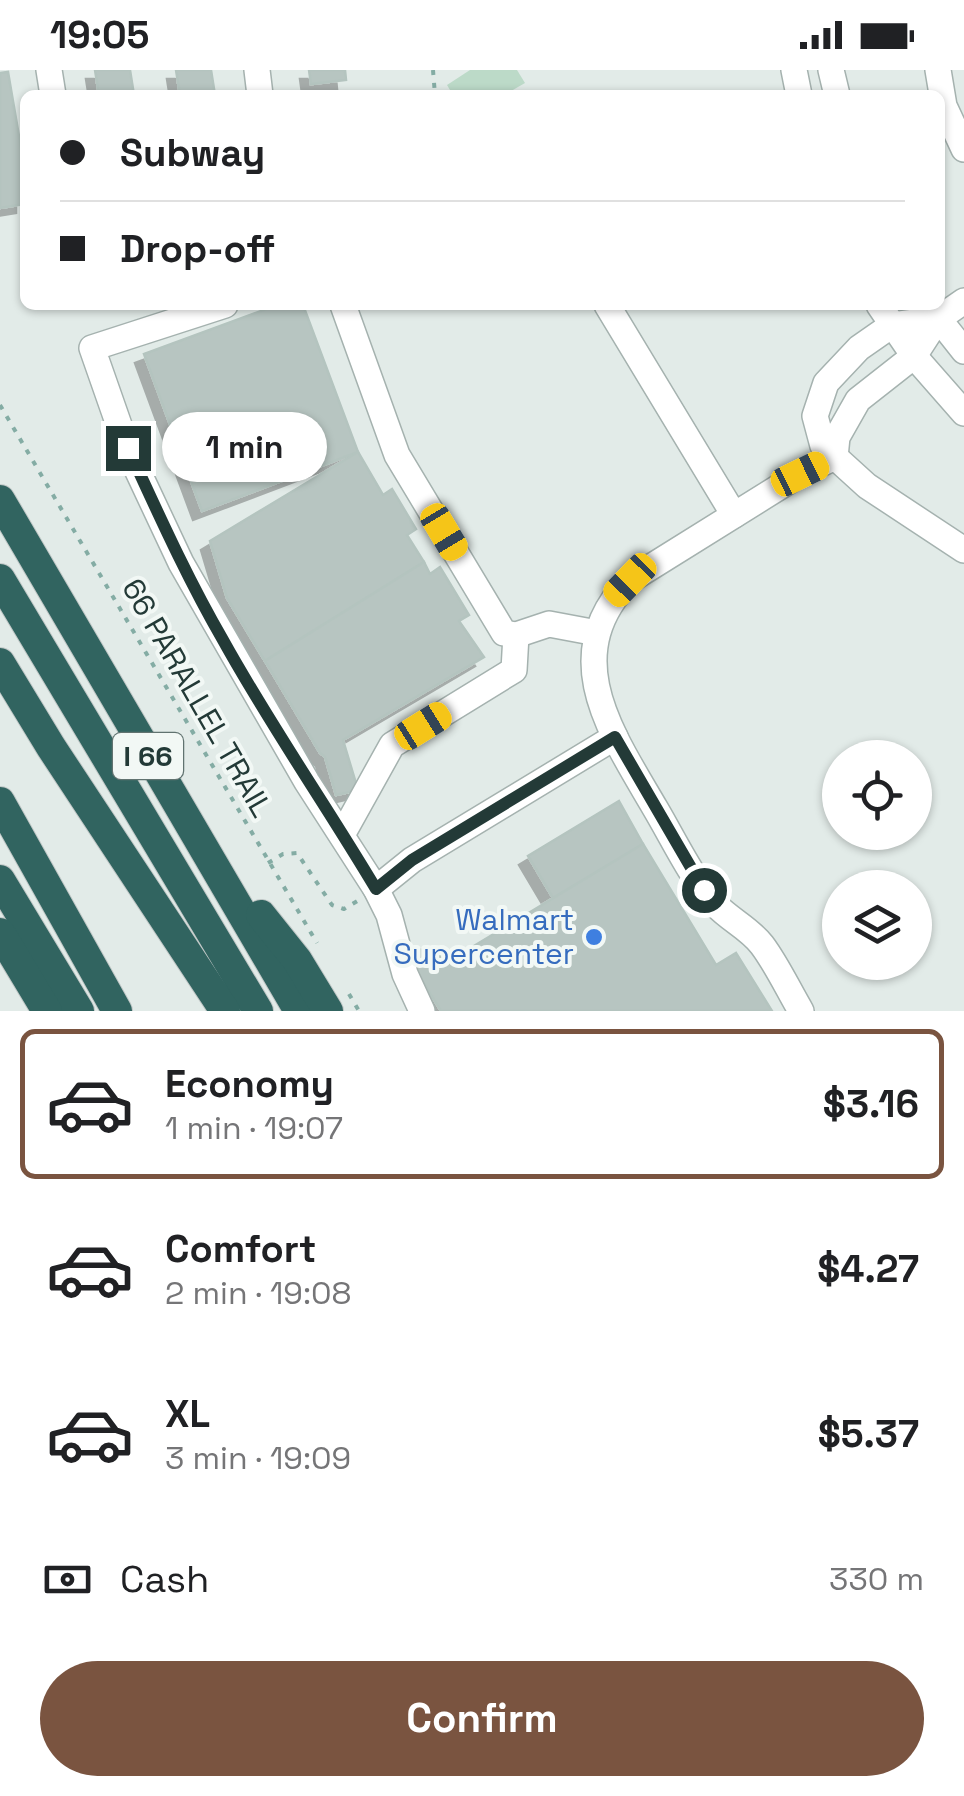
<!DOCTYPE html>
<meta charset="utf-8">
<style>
body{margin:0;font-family:"Space Grotesk",sans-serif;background:#f2f2f2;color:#202124;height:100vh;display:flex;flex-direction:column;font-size:38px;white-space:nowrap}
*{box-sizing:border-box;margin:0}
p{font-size:32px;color:#757577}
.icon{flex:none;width:55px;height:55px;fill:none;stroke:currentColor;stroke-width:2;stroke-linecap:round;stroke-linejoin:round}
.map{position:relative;height:941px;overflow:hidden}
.details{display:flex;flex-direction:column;background:#fff;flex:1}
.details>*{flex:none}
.top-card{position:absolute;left:20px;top:20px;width:925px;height:220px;border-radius:15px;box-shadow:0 2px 8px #0004;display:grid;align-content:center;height:220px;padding:0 40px;background:#fff}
.tools{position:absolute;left:822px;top:670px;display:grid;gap:20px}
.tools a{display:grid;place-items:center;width:110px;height:110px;border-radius:50%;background:#fff;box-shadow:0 2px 8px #0004;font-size:50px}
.end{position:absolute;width:45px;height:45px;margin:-22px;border:12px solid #233a37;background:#fff;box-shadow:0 0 0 5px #fff}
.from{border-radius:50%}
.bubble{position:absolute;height:70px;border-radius:35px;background:#fff;box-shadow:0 2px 8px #0004;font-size:32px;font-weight:800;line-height:70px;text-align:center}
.car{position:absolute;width:30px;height:60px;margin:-30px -15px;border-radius:12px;box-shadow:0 0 8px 2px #0007;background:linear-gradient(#f5c518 24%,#345 0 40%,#f5c518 0 76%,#345 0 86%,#f5c518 0)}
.top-card b{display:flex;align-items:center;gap:35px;height:95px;font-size:38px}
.top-card b+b{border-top:2px solid #e0e0e0}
.top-card i{width:25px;height:25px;background:#202124}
ul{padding:18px 0 0;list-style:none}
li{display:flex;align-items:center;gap:30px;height:150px;margin:0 20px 15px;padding:0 20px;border:5px solid transparent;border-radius:15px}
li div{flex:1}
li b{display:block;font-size:38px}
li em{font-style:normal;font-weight:800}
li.current{border-color:#7a5440}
li>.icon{width:90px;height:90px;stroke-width:1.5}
.pay{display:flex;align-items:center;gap:25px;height:110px;padding:0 40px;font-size:38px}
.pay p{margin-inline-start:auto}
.primary-button{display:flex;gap:20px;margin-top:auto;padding:20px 40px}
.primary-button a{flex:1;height:115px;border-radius:60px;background:#7a5440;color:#fff;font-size:40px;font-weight:800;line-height:115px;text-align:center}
.status{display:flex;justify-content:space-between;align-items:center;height:70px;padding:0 50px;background:#fff;direction:ltr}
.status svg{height:28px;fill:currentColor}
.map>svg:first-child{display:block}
.green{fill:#bcdac8}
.building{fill:#b7c5c1;stroke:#b4c4bf;stroke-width:2.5;filter:url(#shadow)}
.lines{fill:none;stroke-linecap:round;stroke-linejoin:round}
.minor-casing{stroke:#a5b2af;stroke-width:28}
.highway-casing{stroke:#c1c8c7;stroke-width:32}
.path{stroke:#84aca4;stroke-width:4;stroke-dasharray:5 8;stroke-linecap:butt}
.minor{stroke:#fff;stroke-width:25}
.highway{stroke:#316460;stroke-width:30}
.route{stroke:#233a37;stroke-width:12}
.shop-dot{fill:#3f7fe0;stroke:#f2f8f5;stroke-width:4}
.labels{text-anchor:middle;stroke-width:8;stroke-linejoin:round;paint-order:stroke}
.shield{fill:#f2f8f5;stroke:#617370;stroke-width:2.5}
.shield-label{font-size:28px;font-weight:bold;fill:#233a37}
.street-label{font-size:30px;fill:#233a37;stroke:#f2f8f5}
.shop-label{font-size:30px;fill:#366cbe;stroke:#f2f8f5;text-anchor:end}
</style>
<div class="status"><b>19:05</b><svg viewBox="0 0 49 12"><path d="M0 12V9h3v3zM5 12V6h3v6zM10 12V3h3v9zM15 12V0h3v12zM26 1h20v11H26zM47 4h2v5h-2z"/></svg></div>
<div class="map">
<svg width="964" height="941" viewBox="0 0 964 941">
<defs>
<filter id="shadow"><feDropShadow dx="-9" dy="9" stdDeviation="0" flood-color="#0004"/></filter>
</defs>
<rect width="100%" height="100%" fill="#e2ebe8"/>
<!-- green -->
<polygon class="green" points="470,0 517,0 525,13 504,25 453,25 447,15"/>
<!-- building -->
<g class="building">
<polygon points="95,0 130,0 134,25 99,25"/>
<polygon points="176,0 211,0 215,25 180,25"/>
<polygon points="309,0 345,0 346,10 311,14"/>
<polygon points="8,2 25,101 25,134 0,138 0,3"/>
<polygon points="277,235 303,235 358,382 202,441 144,284"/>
<polygon points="358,382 383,425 392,419 416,459 407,465 424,492 265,591 227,528 210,471"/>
<polygon points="424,492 430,504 440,497 469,545 459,551 484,587 343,670 358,720 336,725 325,687 320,683 265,591"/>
<polygon points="619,731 643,774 553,828 528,786"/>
<polygon points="643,774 716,895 736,883 772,941 441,941 412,894 414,879 437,882 444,894"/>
</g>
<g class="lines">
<defs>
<g id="minor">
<polyline points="49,0 53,25"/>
<polyline points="257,0 260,25"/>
<polyline points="794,0 799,25"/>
<polyline points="831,0 837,25"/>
<polyline points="938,0 944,36 964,79"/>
<polyline points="225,235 92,278 127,378 181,493 307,712 376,819 389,845 405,904 422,941"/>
<polyline points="343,235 397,385 504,563 516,565 549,554 597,563"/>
<polyline points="607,235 734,445"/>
<polyline points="879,235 914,286 964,343"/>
<polyline points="930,238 964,281"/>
<polyline points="938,249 892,255 859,278 826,313 815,346 823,376 867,416 964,480"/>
<polyline points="835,387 837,367 858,330 914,286 938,249 964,231"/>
<polyline points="342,765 392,675 514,600 516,565"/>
<polyline points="376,819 412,790 615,667"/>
<path d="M801 941C788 919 777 895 762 875 749 858 730 850 716 835 691 807 674 770 655 738 612 664 556 586 630 510L800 404 835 387"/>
</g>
<g id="highway">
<polyline points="0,430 299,941"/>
<polyline points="0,509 258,941"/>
<polyline points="0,593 51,677 225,941"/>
<polyline points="0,732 117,941"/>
<polyline points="0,810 79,941"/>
<polyline points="261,845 297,890 328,941"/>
<polyline points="0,863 47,941"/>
</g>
</defs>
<!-- minor casing -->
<use href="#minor" class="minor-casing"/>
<!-- highway casing -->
<use href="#highway" class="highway-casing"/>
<!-- path -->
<g class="path">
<polyline points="433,0 435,25"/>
<polyline points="0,335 317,873"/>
<polyline points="268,793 283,784 297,783 332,835 344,839 359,830"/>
<polyline points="349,924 359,941"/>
</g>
<!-- minor -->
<use href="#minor" class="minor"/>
<!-- highway -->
<use href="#highway" class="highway"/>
</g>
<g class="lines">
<!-- route -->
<path class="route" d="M128 378C158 443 187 508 223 570 270 655 326 735 376 819L412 790 615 667 704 820"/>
</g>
<!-- markers -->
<circle class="shop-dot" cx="594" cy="867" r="10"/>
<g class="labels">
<!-- shield labels -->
<rect class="shield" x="113" y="663" width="70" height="46" rx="8"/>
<g class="shield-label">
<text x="148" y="696">I 66</text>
</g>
<!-- street labels -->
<g class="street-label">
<text transform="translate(197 628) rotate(60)" y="10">66 PARALLEL TRAIL</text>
</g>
<!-- shop labels -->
<g class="shop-label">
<text x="574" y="860">Walmart<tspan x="574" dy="34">Supercenter</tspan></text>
</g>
</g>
</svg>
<div class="tools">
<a><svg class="icon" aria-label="locate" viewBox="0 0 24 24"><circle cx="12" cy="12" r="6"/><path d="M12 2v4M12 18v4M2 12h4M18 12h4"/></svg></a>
<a><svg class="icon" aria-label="layers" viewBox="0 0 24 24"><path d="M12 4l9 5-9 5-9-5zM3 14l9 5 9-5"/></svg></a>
</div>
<i class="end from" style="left:704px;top:820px"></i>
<i class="end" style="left:128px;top:378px"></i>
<div class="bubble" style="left:162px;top:342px;width:165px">1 min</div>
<i class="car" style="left:800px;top:404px;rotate:64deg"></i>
<i class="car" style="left:444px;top:462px;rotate:149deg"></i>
<i class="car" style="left:630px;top:510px;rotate:224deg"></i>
<i class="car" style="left:423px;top:656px;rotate:58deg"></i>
<div class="top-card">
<b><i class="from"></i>Subway</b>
<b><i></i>Drop-off</b>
</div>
</div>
<section class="details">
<ul>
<li class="current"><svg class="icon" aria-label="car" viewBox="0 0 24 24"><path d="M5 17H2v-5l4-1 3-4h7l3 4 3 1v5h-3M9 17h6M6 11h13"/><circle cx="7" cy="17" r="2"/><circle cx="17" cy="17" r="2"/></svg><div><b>Economy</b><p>1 min · 19:07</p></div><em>$3.16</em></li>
<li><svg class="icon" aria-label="car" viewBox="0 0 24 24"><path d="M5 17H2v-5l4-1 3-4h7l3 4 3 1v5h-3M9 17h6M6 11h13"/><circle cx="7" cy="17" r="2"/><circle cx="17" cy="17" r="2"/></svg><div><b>Comfort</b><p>2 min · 19:08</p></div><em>$4.27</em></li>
<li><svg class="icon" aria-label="car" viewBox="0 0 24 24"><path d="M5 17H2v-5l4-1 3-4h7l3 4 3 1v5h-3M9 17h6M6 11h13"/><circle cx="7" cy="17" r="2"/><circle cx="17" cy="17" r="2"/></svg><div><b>XL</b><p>3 min · 19:09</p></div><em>$5.37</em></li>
</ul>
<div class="pay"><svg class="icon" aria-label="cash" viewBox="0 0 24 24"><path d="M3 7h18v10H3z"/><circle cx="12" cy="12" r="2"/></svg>Cash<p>330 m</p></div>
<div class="primary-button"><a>Confirm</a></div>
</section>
